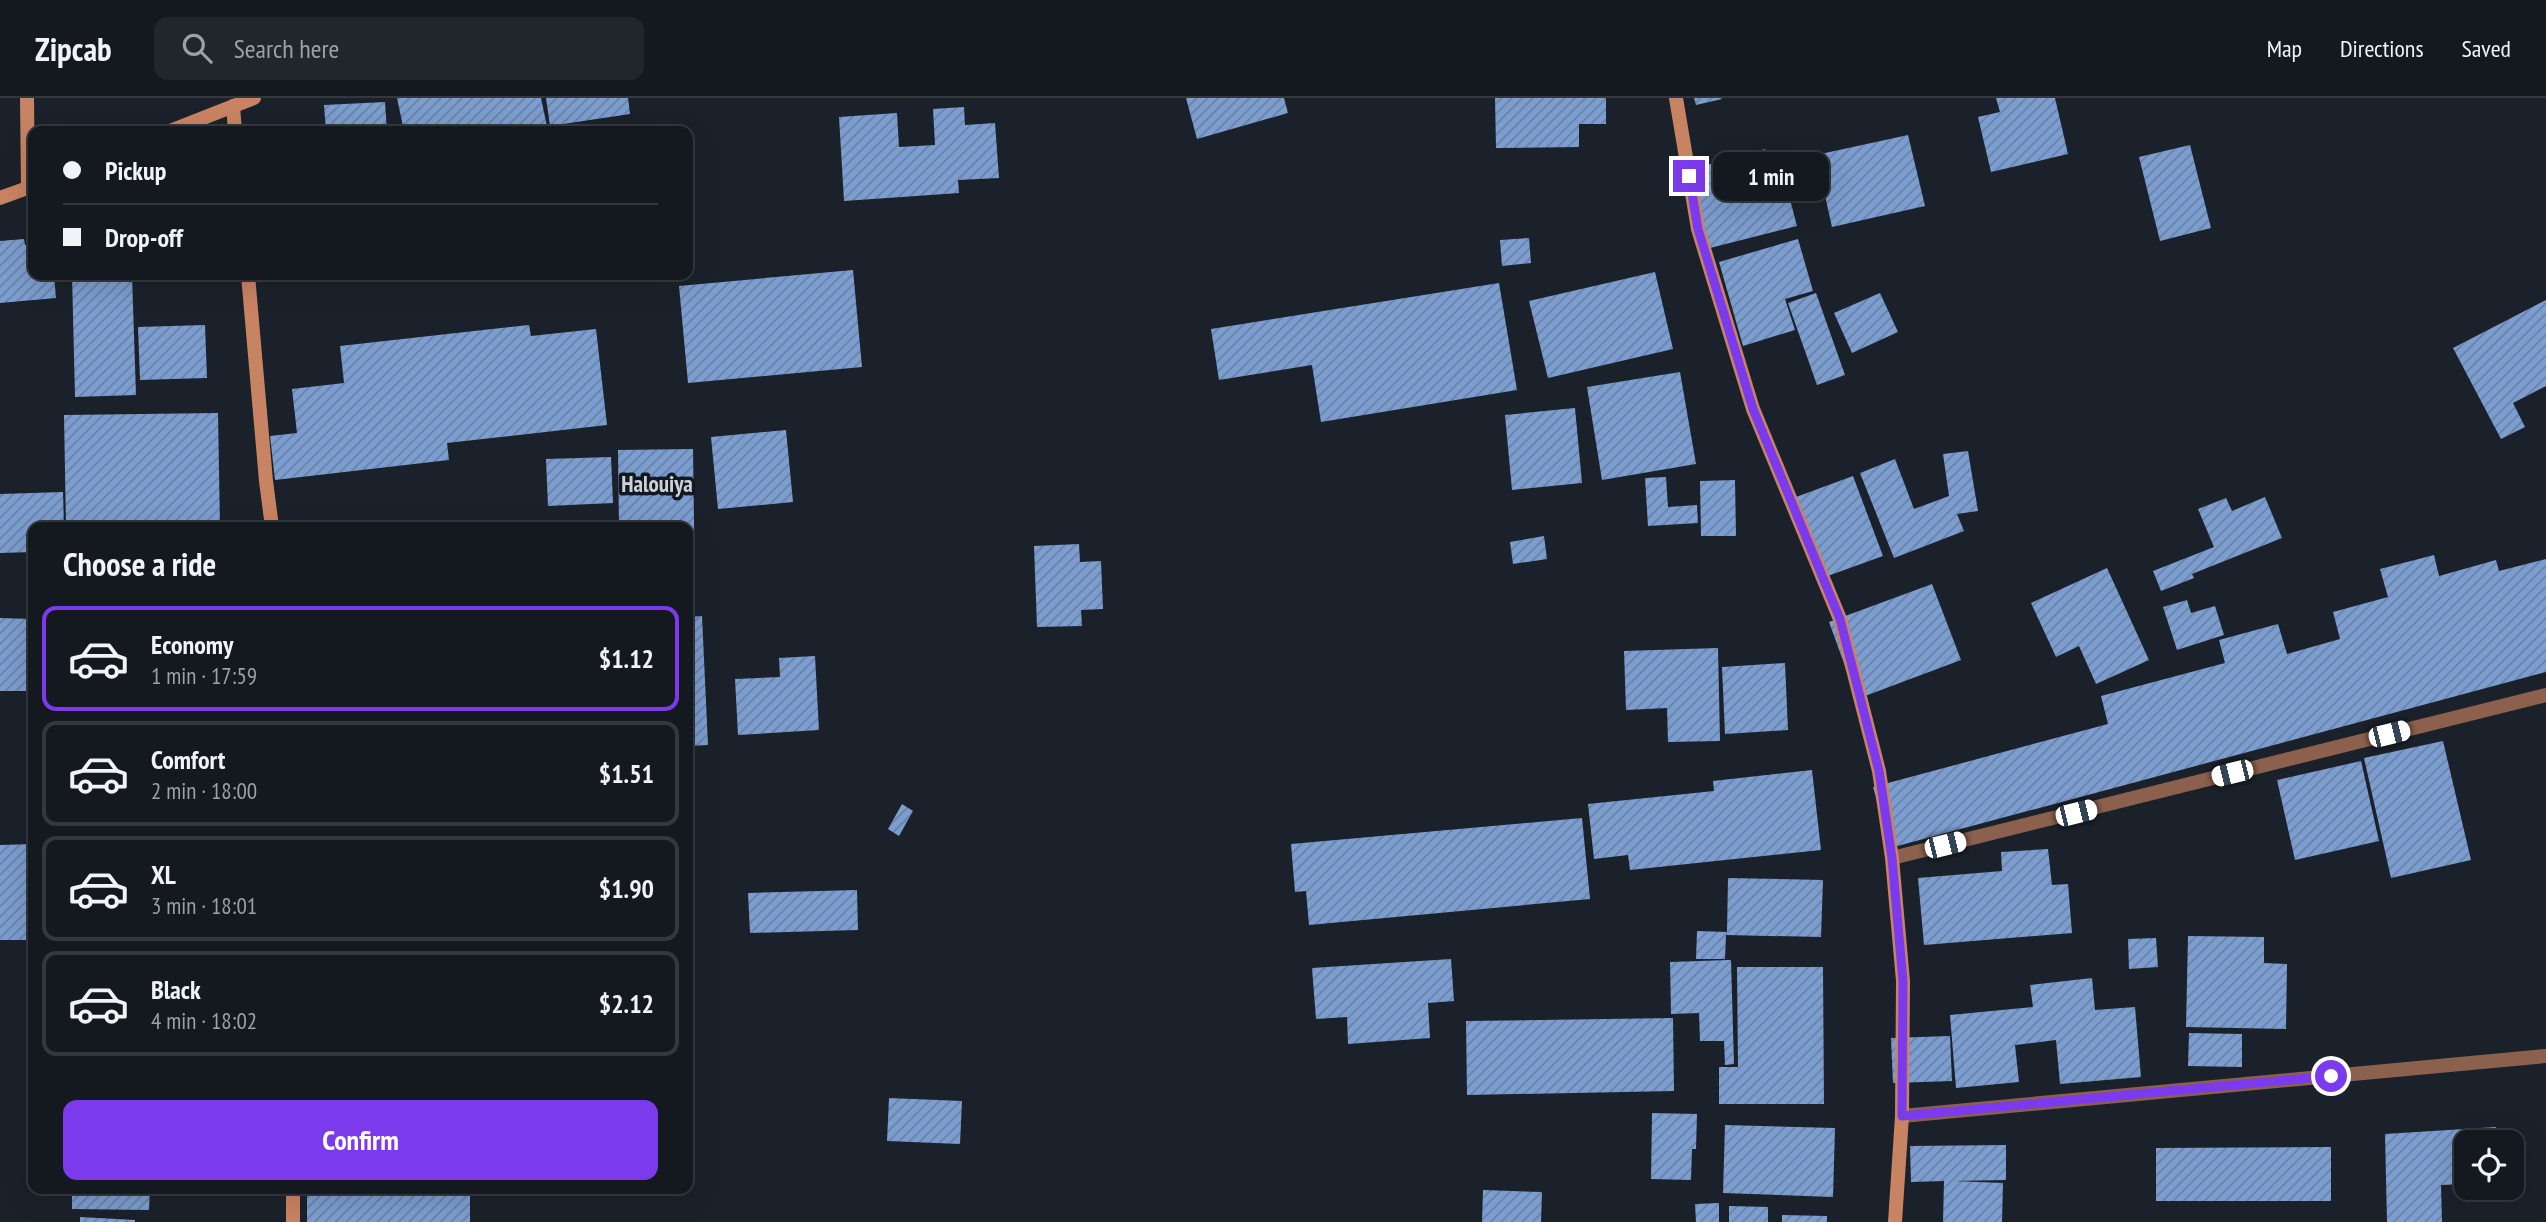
<!DOCTYPE html>
<meta charset="utf-8">
<style>
body{margin:0;font-family:"PT Sans Narrow",sans-serif;background:#21262d;color:#f1f3f6;height:100vh;display:flex;flex-direction:column;font-size:26px;white-space:nowrap}
*{box-sizing:border-box;margin:0}
p{font-size:23px;color:#9da0a5}
.icon{flex:none;width:38px;height:38px;fill:none;stroke:currentColor;stroke-width:2;stroke-linecap:round;stroke-linejoin:round}
.map{position:relative;flex:1;overflow:hidden}
.sheet{position:absolute;left:28px;top:424px;width:665px;height:672px;display:flex;flex-direction:column;background:#141920;border-radius:14px;box-shadow:0 7px 28px #0002,0 0 0 2px #33383e}
.sheet>*{flex:none}
.guide{position:absolute;left:28px;top:28px;width:665px;height:154px;border-radius:14px;box-shadow:0 7px 28px #0002,0 0 0 2px #33383e;display:grid;align-content:center;height:154px;padding:0 35px;background:#141920}
.buttons{position:absolute;left:2454px;top:1032px;display:grid;gap:14px}
.buttons a{display:grid;place-items:center;width:70px;height:70px;border-radius:14px;background:#141920;box-shadow:0 7px 28px #0002,0 0 0 2px #33383e;font-size:35px}
.end{position:absolute;width:32px;height:32px;margin:-16px;border:9px solid #7c3aed;background:#fff;box-shadow:0 0 0 4px #fff}
.from{border-radius:50%}
.bubble{position:absolute;height:49px;border-radius:14px;background:#141920;box-shadow:0 7px 28px #0002,0 0 0 2px #33383e;font-size:23px;font-weight:600;line-height:49px;text-align:center}
.car{position:absolute;width:21px;height:42px;margin:-21px -10px;border-radius:9px;box-shadow:0 0 5px 2px #0007;background:linear-gradient(#fff 24%,#345 0 40%,#fff 0 76%,#345 0 86%,#fff 0)}
.guide b{display:flex;align-items:center;gap:24px;height:66px;font-size:26px}
.guide b+b{border-top:2px solid #33383e}
.guide i{width:18px;height:18px;background:#f1f3f6}
ul{padding:0;list-style:none}
li{display:flex;align-items:center;gap:21px;height:105px;margin:0 14px 10px;padding:0 21px;border:4px solid #33383e;border-radius:14px}
li div{flex:1}
li b{display:block;font-size:26px}
li em{font-style:normal;font-weight:600}
li.selected{border-color:#7c3aed}
li>.icon{width:63px;height:63px;stroke-width:1.5}
h2{padding:0 35px;font-size:32px;line-height:84px}
.button{display:flex;gap:14px;margin-top:auto;padding:14px 35px}
.button a{flex:1;height:80px;border-radius:14px;background:#7c3aed;color:#fff;font-size:28px;font-weight:600;line-height:80px;text-align:center}
header{display:flex;align-items:center;gap:42px;box-sizing:border-box;height:98px;padding:0 35px;background:#141920;border-bottom:2px solid #33383e}
header strong{font-size:33px}
nav{display:flex;gap:38px;margin-inline-start:auto;font-size:24px}
.search{width:490px;height:63px;background:#21262d;display:flex;align-items:center;gap:18px;box-sizing:border-box;padding:0 24px;border-radius:14px;color:#9da0a5;font-size:26px}
.map>svg:first-child{display:block}
.building{fill:url(#building-hatch)}
.lines{fill:none;stroke-linecap:round;stroke-linejoin:round}
.street{stroke:#8b604c;stroke-width:14}
.secondary{stroke:#c88362;stroke-width:14}
.route{stroke:#7c3aed;stroke-width:9}
.labels{text-anchor:middle;stroke-width:7;stroke-linejoin:round;paint-order:stroke}
.quarter-label{font-size:23px;font-weight:bold;fill:#ced2d8;stroke:#121821}
</style>
<header>
<strong>Zipcab</strong>
<div class="search"><svg class="icon" aria-label="search" viewBox="0 0 24 24"><circle cx="10" cy="10" r="6"/><path d="M15 15l6 6"/></svg>Search here</div>
<nav><a>Map</a><a>Directions</a><a>Saved</a></nav>
</header>
<div class="map">
<svg width="2546" height="1124" viewBox="0 0 2546 1124">
<defs>
<pattern id="building-hatch" width="6" height="6" patternUnits="userSpaceOnUse" patternTransform="scale(1.75)"><rect width="6" height="6" fill="#7c9dcf"/><path d="M-1 1l2-2M0 6l6-6M5 7l2-2" fill="none" stroke="#6981a4"/></pattern>
</defs>
<rect width="100%" height="100%" fill="#1b212a"/>
<!-- building -->
<g class="building">
<polygon points="397,0 541,0 548,33 404,33"/>
<polygon points="546,0 628,0 630,16 550,28"/>
<polygon points="1186,0 1284,0 1288,15 1197,41"/>
<polygon points="1495,0 1606,0 1606,26 1579,26 1579,49 1496,50"/>
<polygon points="1694,0 1721,0 1722,1 1696,7"/>
<polygon points="1996,0 2055,0 2068,56 1991,74 1978,19 2000,14"/>
<polygon points="385,4 387,33 326,33 324,7"/>
<polygon points="964,9 965,27 995,25 999,80 958,82 959,95 844,103 839,19 897,15 899,49 935,47 933,11"/>
<polygon points="1908,37 1925,108 1832,129 1816,57"/>
<polygon points="2190,47 2211,130 2160,143 2139,59"/>
<polygon points="1765,51 1777,93 1787,90 1797,128 1710,150 1689,72"/>
<polygon points="1529,140 1531,165 1502,168 1500,142"/>
<polygon points="24,141 25,147 33,146 33,177 54,177 56,200 0,205 0,143"/>
<polygon points="1798,141 1813,193 1785,201 1795,232 1743,248 1719,164"/>
<polygon points="853,172 862,269 688,285 679,188"/>
<polygon points="1655,174 1673,251 1548,280 1529,203"/>
<polygon points="72,177 132,177 136,297 75,299"/>
<polygon points="268,177 316,177 316,179 269,183"/>
<polygon points="1499,185 1517,292 1321,324 1312,267 1219,282 1211,231"/>
<polygon points="1816,195 1845,277 1817,287 1788,205"/>
<polygon points="1880,195 1898,234 1852,255 1834,215"/>
<polygon points="2546,202 2546,288 2513,305 2525,329 2501,341 2453,250"/>
<polygon points="205,227 207,280 140,282 138,229"/>
<polygon points="529,227 531,238 596,231 607,327 447,345 449,362 275,382 270,338 297,335 292,291 344,285 340,248"/>
<polygon points="1680,274 1696,366 1602,382 1587,289"/>
<polygon points="1575,310 1582,385 1512,392 1505,317"/>
<polygon points="218,315 220,429 66,429 64,317"/>
<polygon points="786,332 793,404 718,411 711,339"/>
<polygon points="693,351 695,493 688,494 688,429 619,429 618,352"/>
<polygon points="1968,353 1978,413 1957,416 1964,433 1894,460 1860,375 1895,361 1914,411 1949,398 1943,356"/>
<polygon points="611,359 613,405 548,408 546,361"/>
<polygon points="1853,378 1883,458 1825,479 1796,399"/>
<polygon points="1666,379 1668,409 1697,407 1698,425 1648,428 1645,380"/>
<polygon points="1735,382 1736,438 1701,438 1700,383"/>
<polygon points="63,394 64,429 33,429 33,454 0,455 0,396"/>
<polygon points="2265,399 2282,440 2192,476 2194,480 2161,493 2153,473 2214,449 2198,411 2226,400 2232,413"/>
<polygon points="1544,438 1547,461 1513,466 1510,444"/>
<polygon points="1079,446 1080,464 1101,463 1103,511 1081,512 1082,528 1037,529 1034,448"/>
<polygon points="2434,457 2439,478 2496,462 2499,473 2546,461 2546,574 1890,750 1873,689 2108,626 2101,598 2225,565 2219,542 2278,526 2287,556 2340,541 2333,514 2388,499 2380,471"/>
<polygon points="2107,470 2149,562 2096,586 2079,548 2056,559 2031,505"/>
<polygon points="1932,486 1961,562 1857,601 1829,524"/>
<polygon points="2187,502 2191,515 2215,508 2224,537 2177,552 2163,509"/>
<polygon points="702,518 708,647 688,648 688,519"/>
<polygon points="0,520 33,521 33,593 0,593"/>
<polygon points="1718,550 1720,643 1668,644 1667,610 1626,612 1624,553"/>
<polygon points="815,558 819,632 738,637 735,581 780,579 779,560"/>
<polygon points="1785,565 1788,632 1725,636 1722,569"/>
<polygon points="2443,643 2471,762 2391,780 2364,660"/>
<polygon points="2361,663 2379,743 2295,762 2277,682"/>
<polygon points="1812,672 1821,752 1630,772 1628,757 1594,761 1588,706 1714,693 1713,683"/>
<polygon points="902,706 913,713 899,738 888,731"/>
<polygon points="1582,720 1590,801 1309,827 1306,793 1295,794 1291,746"/>
<polygon points="33,746 33,842 0,842 0,747"/>
<polygon points="2048,751 2052,787 2068,786 2072,835 1924,847 1918,780 2002,773 2001,754"/>
<polygon points="1728,780 1823,782 1821,839 1726,837 1725,861 1696,861 1697,833 1727,834"/>
<polygon points="857,792 858,832 750,835 748,795"/>
<rect x="688" y="821" width="6" height="17"/>
<polygon points="2188,838 2264,839 2264,865 2287,866 2286,931 2186,929"/>
<polygon points="2156,840 2158,869 2129,871 2128,841"/>
<polygon points="1451,861 1454,903 1428,905 1430,940 1348,946 1347,919 1316,921 1312,870"/>
<polygon points="1728,862 1731,862 1734,966 1725,967 1724,943 1700,943 1699,915 1671,916 1670,864"/>
<polygon points="1737,869 1823,869 1824,1006 1719,1006 1719,969 1738,969"/>
<polygon points="2092,880 2095,912 2135,909 2141,979 2060,986 2056,942 2015,947 2019,984 1956,990 1950,917 2033,909 2030,887"/>
<polygon points="1673,920 1674,993 1467,997 1466,923"/>
<polygon points="2189,935 2242,936 2242,969 2188,968"/>
<polygon points="1950,938 1952,983 1893,985 1891,940"/>
<polygon points="889,1000 962,1003 960,1046 887,1043"/>
<polygon points="1652,1015 1697,1016 1696,1051 1692,1051 1691,1082 1651,1081"/>
<polygon points="1725,1027 1835,1030 1833,1099 1723,1095"/>
<polygon points="2496,1029 2496,1045 2466,1045 2466,1086 2441,1087 2442,1124 2387,1124 2385,1036"/>
<polygon points="2006,1047 2006,1082 1954,1083 2003,1085 2002,1124 1943,1124 1944,1083 1911,1084 1910,1048"/>
<polygon points="2331,1049 2331,1103 2156,1103 2156,1050"/>
<polygon points="72,1090 150,1090 149,1112 72,1111"/>
<rect x="221" y="1090" width="34" height="6"/>
<rect x="307" y="1090" width="163" height="34"/>
<polygon points="1483,1092 1542,1094 1541,1124 1482,1124"/>
<polygon points="1719,1105 1719,1124 1696,1124 1695,1106"/>
<polygon points="1729,1108 1768,1109 1768,1124 1729,1124"/>
<polygon points="1782,1117 1827,1118 1827,1124 1782,1124"/>
<polygon points="80,1119 135,1122 135,1124 80,1124"/>
</g>
<g class="lines">
<!-- street -->
<g class="street">
<polyline points="1892,760 2546,597"/>
<polyline points="1902,1018 2546,958"/>
</g>
<!-- secondary -->
<g class="secondary">
<polyline points="27,0 28,90"/>
<polyline points="1676,0 1698,131 1753,311 1840,521 1879,673 1892,760 1903,883 1902,1018 1895,1124"/>
<polyline points="233,8 235,33"/>
<polyline points="170,33 254,0"/>
<polyline points="0,100 33,88"/>
<polyline points="248,177 266,383 272,429"/>
<polyline points="293,1090 293,1124"/>
</g>
</g>
<g class="lines">
<!-- route -->
<polyline class="route" points="1689,78 1698,131 1753,311 1840,521 1879,673 1892,760 1903,883 1902,1018 2331,978"/>
</g>
<g class="labels">
<!-- quarter labels -->
<g class="quarter-label">
<text x="657" y="394">Halouiya</text>
</g>
</g>
</svg>
<div class="buttons">
<a><svg class="icon" aria-label="locate" viewBox="0 0 24 24"><circle cx="12" cy="12" r="6"/><path d="M12 2v4M12 18v4M2 12h4M18 12h4"/></svg></a>
</div>
<i class="end from" style="left:2331px;top:978px"></i>
<i class="end" style="left:1689px;top:78px"></i>
<div class="bubble" style="left:1713px;top:54px;width:116px">1 min</div>
<i class="car" style="left:2389px;top:636px;rotate:76deg"></i>
<i class="car" style="left:2232px;top:675px;rotate:256deg"></i>
<i class="car" style="left:2076px;top:715px;rotate:76deg"></i>
<i class="car" style="left:1945px;top:747px;rotate:76deg"></i>
<div class="guide">
<b><i class="from"></i>Pickup</b>
<b><i></i>Drop-off</b>
</div>
<section class="sheet">
<h2>Choose a ride</h2>
<ul>
<li class="selected"><svg class="icon" aria-label="car" viewBox="0 0 24 24"><path d="M5 17H2v-5l4-1 3-4h7l3 4 3 1v5h-3M9 17h6M6 11h13"/><circle cx="7" cy="17" r="2"/><circle cx="17" cy="17" r="2"/></svg><div><b>Economy</b><p>1 min · 17:59</p></div><em>$1.12</em></li>
<li><svg class="icon" aria-label="car" viewBox="0 0 24 24"><path d="M5 17H2v-5l4-1 3-4h7l3 4 3 1v5h-3M9 17h6M6 11h13"/><circle cx="7" cy="17" r="2"/><circle cx="17" cy="17" r="2"/></svg><div><b>Comfort</b><p>2 min · 18:00</p></div><em>$1.51</em></li>
<li><svg class="icon" aria-label="car" viewBox="0 0 24 24"><path d="M5 17H2v-5l4-1 3-4h7l3 4 3 1v5h-3M9 17h6M6 11h13"/><circle cx="7" cy="17" r="2"/><circle cx="17" cy="17" r="2"/></svg><div><b>XL</b><p>3 min · 18:01</p></div><em>$1.90</em></li>
<li><svg class="icon" aria-label="car" viewBox="0 0 24 24"><path d="M5 17H2v-5l4-1 3-4h7l3 4 3 1v5h-3M9 17h6M6 11h13"/><circle cx="7" cy="17" r="2"/><circle cx="17" cy="17" r="2"/></svg><div><b>Black</b><p>4 min · 18:02</p></div><em>$2.12</em></li>
</ul>
<div class="button"><a>Confirm</a></div>
</section>
</div>
